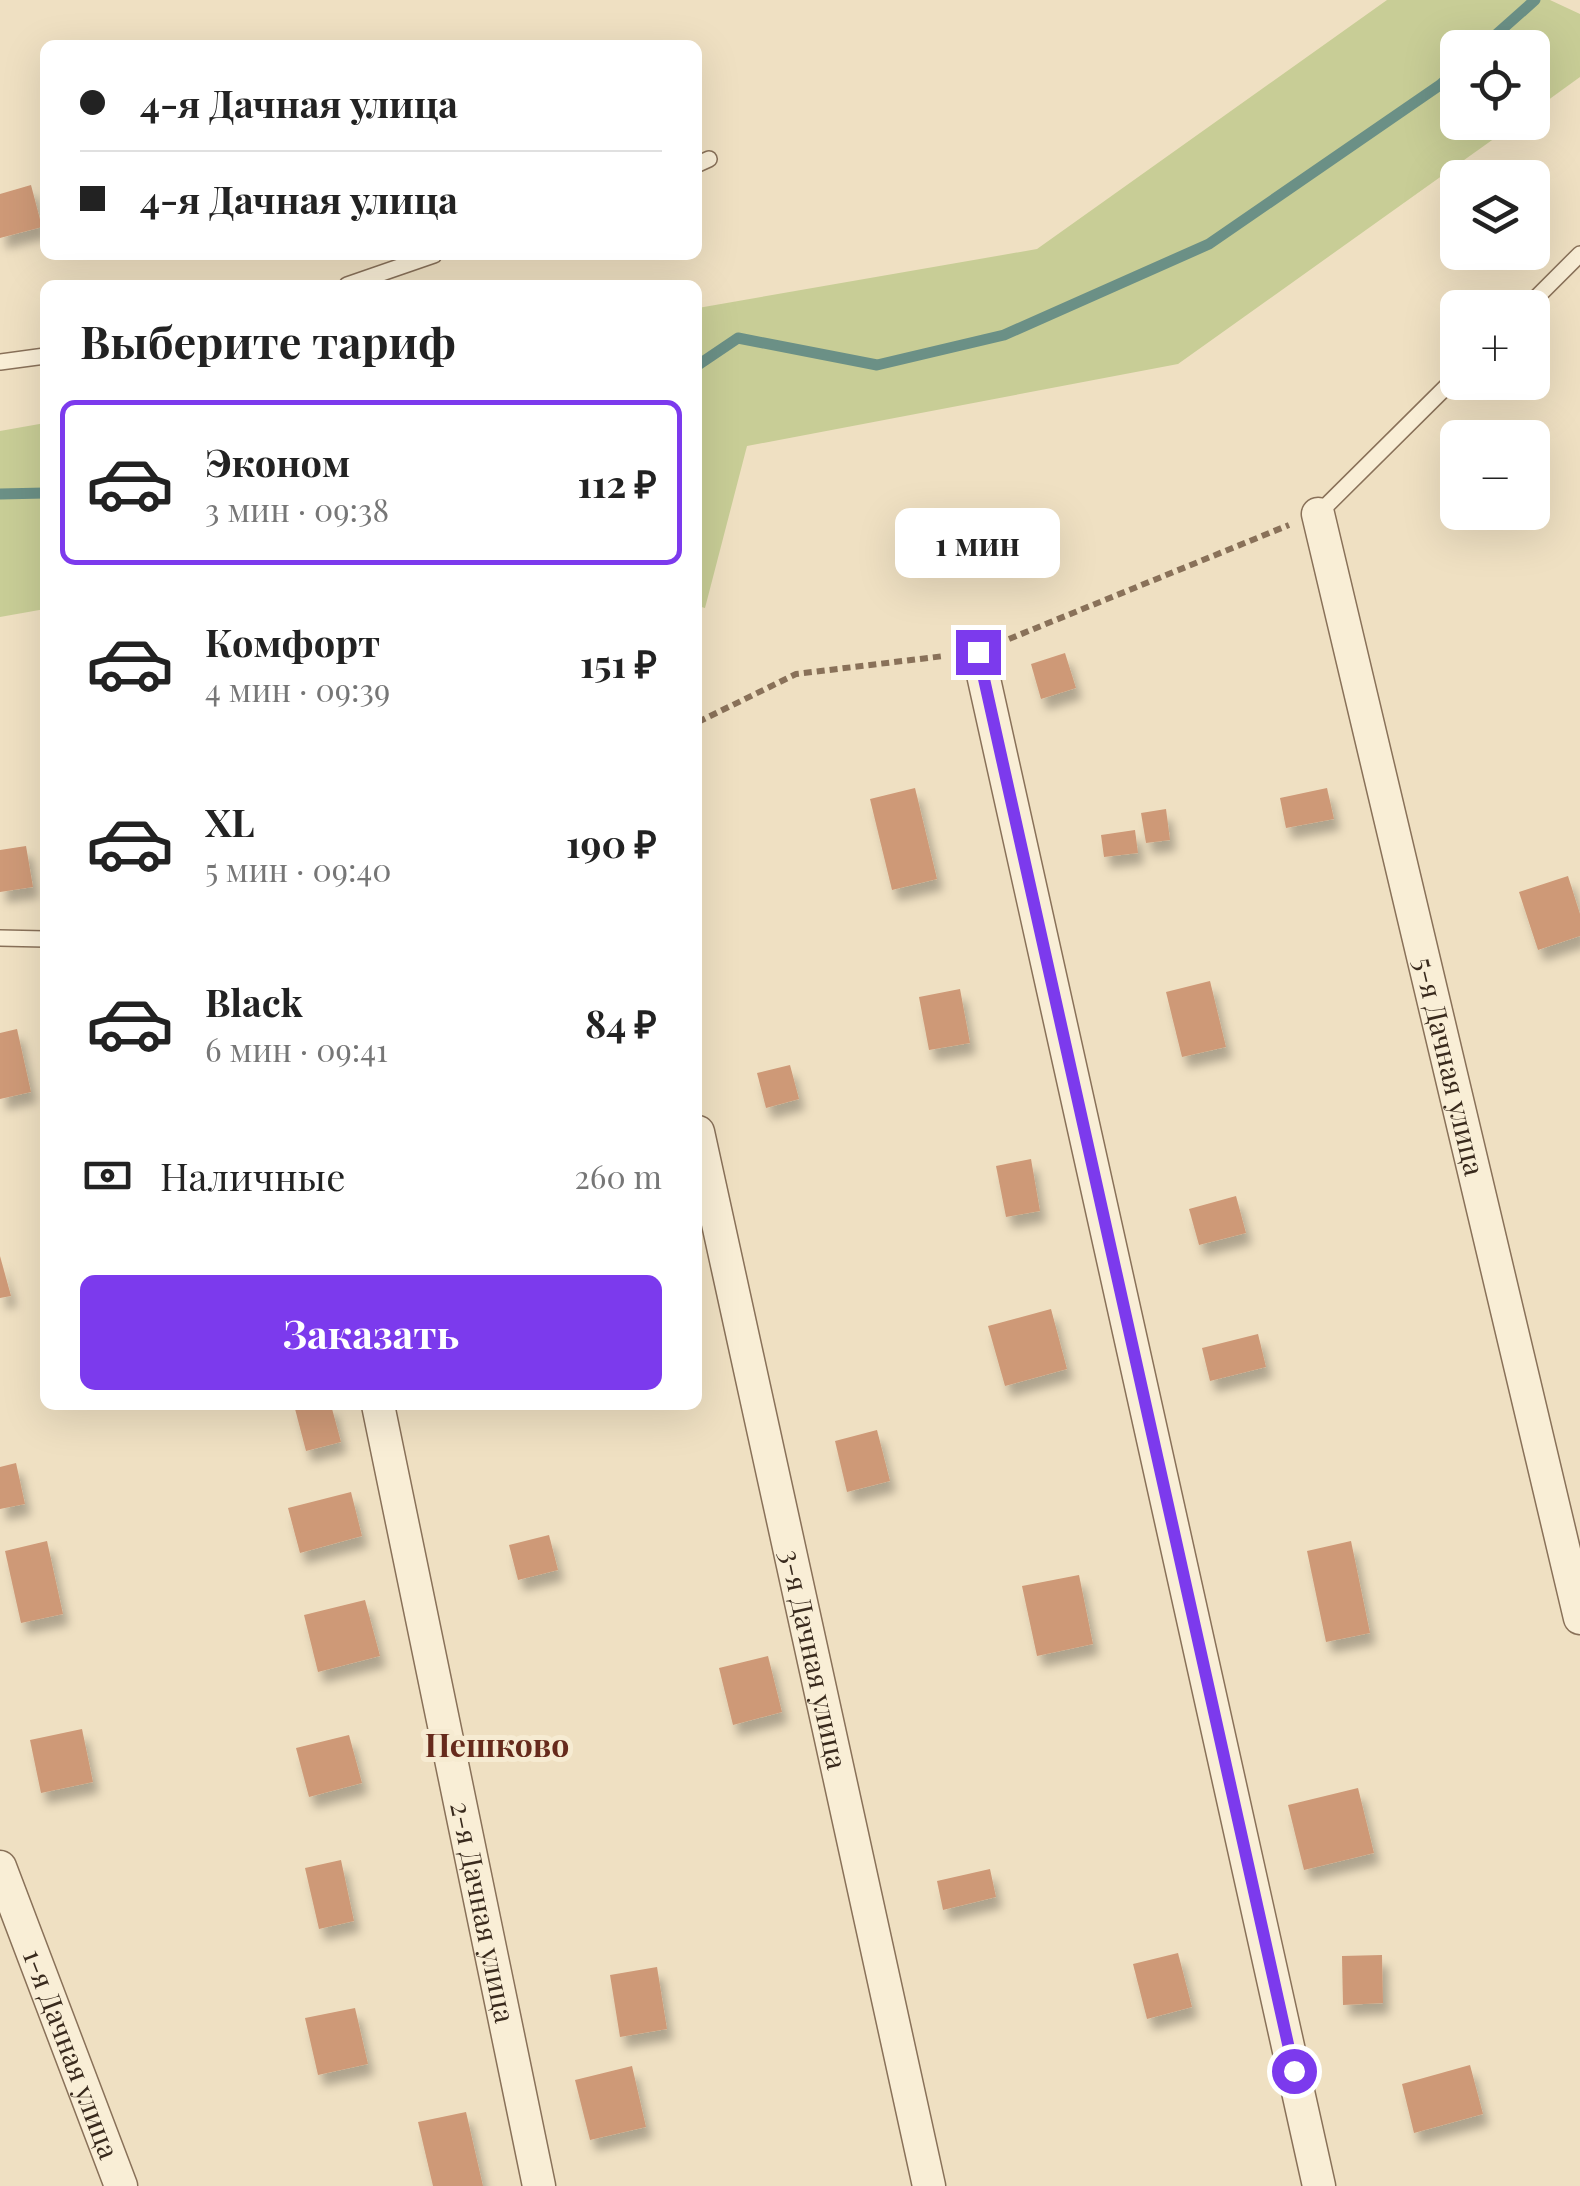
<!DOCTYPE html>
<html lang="ru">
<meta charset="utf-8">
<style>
body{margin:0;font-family:"Playfair Display",serif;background:#f2f2f2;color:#222;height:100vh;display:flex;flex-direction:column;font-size:38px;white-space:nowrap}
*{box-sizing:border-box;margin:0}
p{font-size:32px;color:#767676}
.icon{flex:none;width:55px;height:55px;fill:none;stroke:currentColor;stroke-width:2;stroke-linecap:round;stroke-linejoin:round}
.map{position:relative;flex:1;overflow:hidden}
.panel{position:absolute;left:40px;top:280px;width:662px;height:1130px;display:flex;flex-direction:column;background:#fff;border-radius:15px;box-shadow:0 10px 40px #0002}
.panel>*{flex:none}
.banner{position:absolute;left:40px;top:40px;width:662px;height:220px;border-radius:15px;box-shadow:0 10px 40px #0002;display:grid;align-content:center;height:220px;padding:0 40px;background:#fff}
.fabs{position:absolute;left:1440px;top:30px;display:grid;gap:20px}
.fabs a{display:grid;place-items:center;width:110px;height:110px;border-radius:15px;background:#fff;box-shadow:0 10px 40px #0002;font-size:50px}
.end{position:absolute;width:45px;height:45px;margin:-22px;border:12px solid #7c3aed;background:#fff;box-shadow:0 0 0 5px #fff}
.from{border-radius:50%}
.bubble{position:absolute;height:70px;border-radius:15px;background:#fff;box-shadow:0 10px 40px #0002;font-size:32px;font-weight:700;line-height:70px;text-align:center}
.banner b{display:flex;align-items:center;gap:35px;height:95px;font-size:38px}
.banner b+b{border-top:2px solid #e0e0e0}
.banner i{width:25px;height:25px;background:#222}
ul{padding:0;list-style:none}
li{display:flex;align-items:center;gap:30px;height:165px;margin:0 20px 15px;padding:0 20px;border:5px solid transparent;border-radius:15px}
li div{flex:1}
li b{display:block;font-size:38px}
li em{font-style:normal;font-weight:700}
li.selected{border-color:#7c3aed}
li>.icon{width:90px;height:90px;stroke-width:1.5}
h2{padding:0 40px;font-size:45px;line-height:120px}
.pay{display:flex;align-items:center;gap:25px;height:110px;padding:0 40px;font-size:38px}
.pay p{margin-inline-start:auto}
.action{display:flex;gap:20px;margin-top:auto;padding:20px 40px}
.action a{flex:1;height:115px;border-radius:15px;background:#7c3aed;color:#fff;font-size:40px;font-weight:700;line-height:115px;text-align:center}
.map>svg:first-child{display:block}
.green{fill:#c8cd96}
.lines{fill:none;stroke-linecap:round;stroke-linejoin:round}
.stream{stroke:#6b9086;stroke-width:11}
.building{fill:#ce9977;filter:url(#shadow)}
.service-casing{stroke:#897159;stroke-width:18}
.minor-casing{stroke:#897159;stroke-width:35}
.path{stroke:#897159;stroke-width:6;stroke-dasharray:8 5;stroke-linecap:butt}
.service{stroke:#f9eed6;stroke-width:15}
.minor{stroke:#f9eed6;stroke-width:32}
.route{stroke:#7c3aed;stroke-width:12}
.labels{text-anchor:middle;stroke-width:10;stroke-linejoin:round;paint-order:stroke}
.street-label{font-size:28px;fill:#392a1d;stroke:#f6ebd2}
.quarter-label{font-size:32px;font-weight:bold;fill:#662a1c;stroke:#f6ebd2}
</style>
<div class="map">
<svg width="1580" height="2186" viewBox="0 0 1580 2186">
<defs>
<filter id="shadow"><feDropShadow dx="6" dy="11" stdDeviation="5" flood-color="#0004"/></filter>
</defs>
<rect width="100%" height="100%" fill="#efe0c2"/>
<!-- green -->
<g class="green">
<polygon points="1387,0 1550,0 1580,14 1580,77 1533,111 1532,48 1458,48 1458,122 1516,123 1178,364 747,446 705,608 698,606 698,308 1037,249"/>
<polygon points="45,423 45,609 0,617 0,431"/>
</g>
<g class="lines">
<!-- stream -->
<g class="stream">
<polyline points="1481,48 1535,0"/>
<polyline points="698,365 738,338 877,365 1004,335 1209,244 1440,85 1458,69"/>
<polyline points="0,494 45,493"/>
</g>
</g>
<!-- building -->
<g class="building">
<polygon points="31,185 42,227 0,238 0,194"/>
<polygon points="1065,653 1076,688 1041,699 1031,664"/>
<polygon points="915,788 937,879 892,890 870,799"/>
<polygon points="1327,788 1334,819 1286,828 1280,798"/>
<polygon points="1166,809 1170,840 1146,843 1141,813"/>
<polygon points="1135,830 1138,853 1104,857 1101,835"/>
<polygon points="26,846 33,887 0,892 0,850"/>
<polygon points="1568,876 1580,914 1580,936 1538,950 1519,892"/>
<polygon points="1210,981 1226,1047 1182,1057 1166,992"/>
<polygon points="960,989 970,1043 929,1050 919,997"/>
<polygon points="17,1029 31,1092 0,1099 0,1033"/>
<polygon points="790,1065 799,1099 766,1108 757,1073"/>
<polygon points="1031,1159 1040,1211 1006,1217 996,1166"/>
<polygon points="1236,1196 1246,1233 1199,1245 1189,1209"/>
<polygon points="0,1256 11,1296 0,1298"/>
<polygon points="1051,1309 1067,1369 1005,1386 988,1326"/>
<polygon points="1258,1334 1266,1367 1210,1381 1202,1348"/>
<polygon points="294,1405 331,1405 341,1442 306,1451"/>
<polygon points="877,1430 890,1481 847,1492 835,1441"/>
<polygon points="16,1463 25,1504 0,1509 0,1467"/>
<polygon points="351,1492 362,1536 300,1553 288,1508"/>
<polygon points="549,1535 558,1570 518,1580 509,1545"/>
<polygon points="47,1541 63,1614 21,1623 5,1551"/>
<polygon points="1351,1541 1370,1633 1326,1642 1307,1551"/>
<polygon points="1079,1575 1093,1644 1037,1656 1022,1586"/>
<polygon points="365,1600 380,1656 318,1672 304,1615"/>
<polygon points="768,1656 782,1712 733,1725 719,1668"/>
<polygon points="82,1729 93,1782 41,1793 30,1740"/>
<polygon points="349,1735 362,1783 309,1797 296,1748"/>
<polygon points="1358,1788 1374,1853 1304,1870 1288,1805"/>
<polygon points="341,1860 354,1921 319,1929 305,1868"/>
<polygon points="990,1869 996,1897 943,1910 937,1881"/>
<polygon points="1178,1953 1192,2007 1147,2019 1133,1964"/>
<polygon points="1382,1955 1383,2003 1343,2005 1342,1956"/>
<polygon points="657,1967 667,2029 620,2037 610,1975"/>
<polygon points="355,2008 368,2064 318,2075 305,2018"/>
<polygon points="1470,2065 1483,2114 1414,2133 1402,2084"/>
<polygon points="632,2066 646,2127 590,2140 575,2080"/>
<polygon points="466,2112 483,2186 433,2186 418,2122"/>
</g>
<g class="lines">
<defs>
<g id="service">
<polyline points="698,164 709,159"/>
<polyline points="347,285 434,255"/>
<polyline points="1526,308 1580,254"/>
<polyline points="0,362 45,356"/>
<polyline points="1318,514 1458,375"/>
<polyline points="0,938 45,939"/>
</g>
<g id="minor">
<path id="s1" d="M1318 514 1580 1618"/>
<polyline points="978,652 1319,2186"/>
<path id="s2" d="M698 1132 929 2186"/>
<path id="s3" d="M378 1405 539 2186"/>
<path id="s4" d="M0 1867 121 2186"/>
</g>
</defs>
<!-- service casing -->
<use href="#service" class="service-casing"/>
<!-- minor casing -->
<use href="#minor" class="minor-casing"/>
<!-- path -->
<g class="path">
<polyline points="1009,639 1289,525"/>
<polyline points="698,722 796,674 944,656"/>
</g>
<!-- service -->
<use href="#service" class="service"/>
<!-- minor -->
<use href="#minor" class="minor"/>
</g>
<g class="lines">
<!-- route -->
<polyline class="route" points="978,652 1294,2071"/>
</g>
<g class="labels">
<!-- street labels -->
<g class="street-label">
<text dy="10" stroke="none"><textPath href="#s1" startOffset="568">5-я Дачная улица</textPath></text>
<text dy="10" stroke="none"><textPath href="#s2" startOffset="540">3-я Дачная улица</textPath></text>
<text dy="10" stroke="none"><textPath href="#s3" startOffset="518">2-я Дачная улица</textPath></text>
<text dy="10" stroke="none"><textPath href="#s4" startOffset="200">1-я Дачная улица</textPath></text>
</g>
<!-- quarter labels -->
<g class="quarter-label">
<text x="497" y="1757">Пешково</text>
</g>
</g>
</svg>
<div class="fabs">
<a><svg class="icon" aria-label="locate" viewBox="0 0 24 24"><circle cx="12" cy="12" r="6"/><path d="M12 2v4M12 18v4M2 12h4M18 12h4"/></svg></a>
<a><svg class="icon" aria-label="layers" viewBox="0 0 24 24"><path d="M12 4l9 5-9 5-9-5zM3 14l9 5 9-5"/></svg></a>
<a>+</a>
<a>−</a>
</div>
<i class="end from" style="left:1294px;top:2071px"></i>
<i class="end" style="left:978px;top:652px"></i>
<div class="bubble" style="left:895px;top:508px;width:165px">1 мин</div>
<div class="banner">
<b><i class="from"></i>4-я Дачная улица</b>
<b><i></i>4-я Дачная улица</b>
</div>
<section class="panel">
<h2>Выберите тариф</h2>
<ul>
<li class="selected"><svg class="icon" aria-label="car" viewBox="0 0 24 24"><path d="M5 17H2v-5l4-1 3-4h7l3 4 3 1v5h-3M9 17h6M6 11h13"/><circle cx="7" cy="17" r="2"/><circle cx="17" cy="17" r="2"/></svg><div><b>Эконом</b><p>3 мин · 09:38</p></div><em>112 ₽</em></li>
<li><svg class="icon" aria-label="car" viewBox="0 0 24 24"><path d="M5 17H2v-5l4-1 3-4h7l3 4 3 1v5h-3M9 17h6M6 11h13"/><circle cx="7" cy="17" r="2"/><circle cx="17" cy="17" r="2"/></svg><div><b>Комфорт</b><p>4 мин · 09:39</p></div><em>151 ₽</em></li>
<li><svg class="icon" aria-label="car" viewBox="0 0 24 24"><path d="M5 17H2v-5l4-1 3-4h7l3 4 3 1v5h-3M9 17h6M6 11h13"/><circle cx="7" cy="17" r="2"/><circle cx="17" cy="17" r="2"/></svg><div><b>XL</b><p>5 мин · 09:40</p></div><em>190 ₽</em></li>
<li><svg class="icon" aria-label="car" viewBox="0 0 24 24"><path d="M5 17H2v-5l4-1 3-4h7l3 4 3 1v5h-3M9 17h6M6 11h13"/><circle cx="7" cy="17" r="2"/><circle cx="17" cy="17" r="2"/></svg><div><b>Black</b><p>6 мин · 09:41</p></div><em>84 ₽</em></li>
</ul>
<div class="pay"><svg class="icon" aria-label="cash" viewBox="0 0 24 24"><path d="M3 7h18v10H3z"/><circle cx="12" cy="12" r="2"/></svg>Наличные<p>260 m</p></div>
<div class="action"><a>Заказать</a></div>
</section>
</div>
